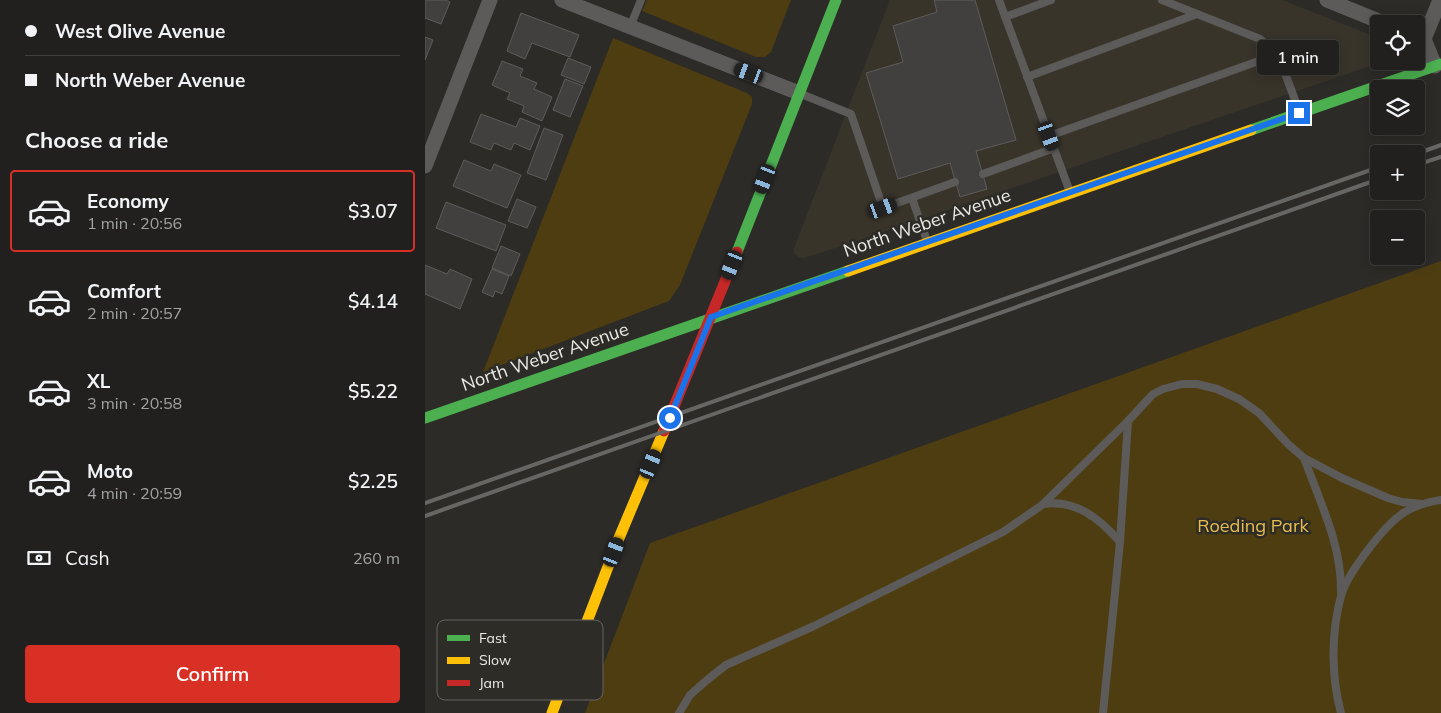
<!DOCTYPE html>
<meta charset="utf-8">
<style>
body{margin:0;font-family:Mulish,sans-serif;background:#292827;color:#f1f3f6;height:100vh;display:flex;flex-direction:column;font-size:19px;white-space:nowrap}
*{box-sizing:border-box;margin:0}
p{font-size:16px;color:#a2a3a4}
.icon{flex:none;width:28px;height:28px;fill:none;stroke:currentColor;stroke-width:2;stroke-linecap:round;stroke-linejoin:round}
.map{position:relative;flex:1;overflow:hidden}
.details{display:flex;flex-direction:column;background:#21201e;width:425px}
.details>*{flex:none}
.banner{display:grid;align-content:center;height:110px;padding:0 25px;background:#21201e}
.buttons{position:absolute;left:945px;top:15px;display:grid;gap:10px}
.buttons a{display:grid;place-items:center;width:55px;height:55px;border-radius:5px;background:#21201e;box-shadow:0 2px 12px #0003,0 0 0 1px #3e3e3c;font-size:25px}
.end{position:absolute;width:22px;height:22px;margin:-11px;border:6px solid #1a73e8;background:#fff;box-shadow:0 0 0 2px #fff}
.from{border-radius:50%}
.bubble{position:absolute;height:35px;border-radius:5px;background:#21201e;box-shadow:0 2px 12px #0003,0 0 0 1px #3e3e3c;font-size:16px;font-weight:600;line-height:35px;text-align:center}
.car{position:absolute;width:15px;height:30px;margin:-15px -8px;border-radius:6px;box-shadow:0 0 4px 1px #0007;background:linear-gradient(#222 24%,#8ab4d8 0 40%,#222 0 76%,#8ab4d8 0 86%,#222 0)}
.banner b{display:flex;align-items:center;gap:18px;height:48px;font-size:19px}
.banner b+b{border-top:1px solid #3e3e3c}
.banner i{width:12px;height:12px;background:#f1f3f6}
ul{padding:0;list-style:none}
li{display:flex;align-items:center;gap:15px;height:82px;margin:0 10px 8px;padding:0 15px;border:2px solid transparent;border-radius:5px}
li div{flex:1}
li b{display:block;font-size:19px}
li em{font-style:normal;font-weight:600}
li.active{border-color:#d93025}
li>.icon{width:45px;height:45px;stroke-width:1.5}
h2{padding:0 25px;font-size:22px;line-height:60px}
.pay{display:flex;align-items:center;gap:12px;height:55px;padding:0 25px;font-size:19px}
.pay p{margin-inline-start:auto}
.cta{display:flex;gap:10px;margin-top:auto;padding:10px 25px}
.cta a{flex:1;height:58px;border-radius:5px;background:#d93025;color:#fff;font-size:20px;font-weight:600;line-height:58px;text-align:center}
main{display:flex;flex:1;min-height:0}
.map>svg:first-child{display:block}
.built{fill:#38342a}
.green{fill:#4d3d11}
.building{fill:#41403e;stroke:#5d5c5a}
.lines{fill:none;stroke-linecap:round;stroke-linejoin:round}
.lane{stroke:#5c5b5a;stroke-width:8}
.street{stroke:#5c5b5a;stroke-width:15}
.fast{stroke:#4caf50;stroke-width:11}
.slow{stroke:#ffc107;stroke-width:11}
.jam{stroke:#c62828;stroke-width:11}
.rail{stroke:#666664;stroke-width:4}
.route{stroke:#1a73e8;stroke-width:6}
.labels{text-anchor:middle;stroke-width:5;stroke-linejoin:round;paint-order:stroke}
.street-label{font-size:18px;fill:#edebe8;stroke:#2e2c26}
.park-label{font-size:18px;fill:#e9be4e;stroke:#2e2c26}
.key{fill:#2e2c26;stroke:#676560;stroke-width:1}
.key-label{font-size:14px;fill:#edebe8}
</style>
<main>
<section class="details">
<div class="banner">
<b><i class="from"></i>West Olive Avenue</b>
<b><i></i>North Weber Avenue</b>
</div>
<h2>Choose a ride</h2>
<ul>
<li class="active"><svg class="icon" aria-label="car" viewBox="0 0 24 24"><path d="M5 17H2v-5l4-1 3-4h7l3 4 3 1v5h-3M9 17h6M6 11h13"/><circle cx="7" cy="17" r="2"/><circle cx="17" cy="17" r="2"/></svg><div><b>Economy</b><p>1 min · 20:56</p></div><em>$3.07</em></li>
<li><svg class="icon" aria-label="car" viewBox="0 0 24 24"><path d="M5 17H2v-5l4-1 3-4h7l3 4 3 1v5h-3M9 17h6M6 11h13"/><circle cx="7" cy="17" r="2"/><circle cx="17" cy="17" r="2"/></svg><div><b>Comfort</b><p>2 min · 20:57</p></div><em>$4.14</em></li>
<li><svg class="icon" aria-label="car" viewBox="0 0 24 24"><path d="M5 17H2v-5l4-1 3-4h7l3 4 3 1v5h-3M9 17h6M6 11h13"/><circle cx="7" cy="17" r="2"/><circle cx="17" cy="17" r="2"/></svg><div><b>XL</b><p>3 min · 20:58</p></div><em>$5.22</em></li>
<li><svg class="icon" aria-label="car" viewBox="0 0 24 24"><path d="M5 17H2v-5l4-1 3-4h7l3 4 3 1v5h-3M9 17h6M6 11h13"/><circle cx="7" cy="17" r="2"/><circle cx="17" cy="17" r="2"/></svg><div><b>Moto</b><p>4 min · 20:59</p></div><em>$2.25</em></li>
</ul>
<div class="pay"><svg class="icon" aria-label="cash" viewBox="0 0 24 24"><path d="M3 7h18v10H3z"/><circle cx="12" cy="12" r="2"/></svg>Cash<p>260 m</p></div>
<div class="cta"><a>Confirm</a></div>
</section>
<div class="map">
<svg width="1016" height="713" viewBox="0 0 1016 713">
<rect width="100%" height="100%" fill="#2c2b28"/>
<!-- built -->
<polygon class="built" points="465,0 857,0 954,38 954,61 960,61 432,241 379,258 375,258 369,253 369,248"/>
<!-- green -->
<g class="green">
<polygon points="222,0 366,0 346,52 340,57 331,57 217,11"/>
<polygon points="188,38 322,93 327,97 327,104 255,285 244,301 58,372"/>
<polygon points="1016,261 1016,713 160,713 225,543"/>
</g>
<!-- building -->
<g class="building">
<polygon points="0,0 20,0 25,2 16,24 0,18"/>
<polygon points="509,0 550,0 591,140 551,151 562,189 535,197 525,163 473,179 441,73 478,62 468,26 512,12"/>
<polygon points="96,13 154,35 145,57 107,43 100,59 82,51"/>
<polygon points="0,37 8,40 0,60"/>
<polygon points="143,58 166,67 159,84 136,75"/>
<polygon points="77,61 98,69 95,76 112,83 109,89 127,97 117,121 97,112 99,106 82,99 85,93 67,85"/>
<polygon points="140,79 158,86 145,117 128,110"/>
<polygon points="56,114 91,127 95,118 115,126 105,150 89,143 86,150 69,143 66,150 45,142"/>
<polygon points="119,128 138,135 121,180 102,173"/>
<polygon points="39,160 66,171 69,164 96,175 82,208 28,186"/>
<polygon points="92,199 111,207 102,228 83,221"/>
<polygon points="21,202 81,225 71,251 11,228"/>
<polygon points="76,246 95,254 86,276 67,268"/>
<polygon points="0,265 22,274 25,269 47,279 35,309 0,294"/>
<polygon points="67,269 84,276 77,294 70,291 68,297 57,292"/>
</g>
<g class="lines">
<!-- lane -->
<g class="lane">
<polyline points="574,0 645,192"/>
<polyline points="737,0 835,39 853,54 874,111"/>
<polyline points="580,17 626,0"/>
<polyline points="205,27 216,0"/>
<polyline points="602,77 772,14"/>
<polyline points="376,94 426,114 458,208 530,182"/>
<polyline points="624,136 853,54"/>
<polyline points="558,174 629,148"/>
<polyline points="487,198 502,241"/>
<path d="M879 458C895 502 917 546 916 592"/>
<path d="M618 504C651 499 675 519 695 542"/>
<polyline points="254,713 265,695 282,680 301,665 389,626 578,532 617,505 703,421 728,394 738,389 757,384 772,384 792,389 814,399 834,413 863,444 879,458 917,478 963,498 977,502 997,504"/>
<polyline points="678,713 695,542 703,421"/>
<path d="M916 713C906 676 906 633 916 596 922 574 958 527 977 514 988 506 1002 502 1016 500"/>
</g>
<!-- street -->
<g class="street">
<polyline points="137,0 374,93"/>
<polyline points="902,0 961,24"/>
<polyline points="1010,66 999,39 1015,0"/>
<polyline points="0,166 65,0"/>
</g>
<!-- fast -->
<g class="fast">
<polyline points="826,130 1016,64"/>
<polyline points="312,252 411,0"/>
<polyline points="0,418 423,271"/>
</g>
<!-- slow -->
<g class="slow">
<polyline points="423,271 826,130"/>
<polyline points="127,713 194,538 239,431"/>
</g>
<!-- jam -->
<polyline class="jam" points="239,431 312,252"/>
<!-- rail -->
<g class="rail">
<polyline points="991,154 1016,145"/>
<polyline points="991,165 1016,157"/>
<polyline points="0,503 954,167"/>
<polyline points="0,516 954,179"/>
</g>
</g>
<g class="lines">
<!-- route -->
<polyline class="route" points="245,418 286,317 874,113"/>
</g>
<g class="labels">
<!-- street labels -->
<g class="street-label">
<text transform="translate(502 223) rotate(-19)" y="6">North Weber Avenue</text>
<text transform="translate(120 357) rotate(-19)" y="6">North Weber Avenue</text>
</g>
<!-- park labels -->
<g class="park-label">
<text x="828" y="532">Roeding Park</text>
</g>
</g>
<!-- legend -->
<rect x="12" y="620" width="166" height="80" rx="8" class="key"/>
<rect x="22" y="635" width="23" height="6" fill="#4caf50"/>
<rect x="22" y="657" width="23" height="7" fill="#ffc107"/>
<rect x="22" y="680" width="23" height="6" fill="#c62828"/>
<g class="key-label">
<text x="54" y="643">Fast</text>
<text x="54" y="665">Slow</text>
<text x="54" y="688">Jam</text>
</g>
</svg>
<div class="buttons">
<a><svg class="icon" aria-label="locate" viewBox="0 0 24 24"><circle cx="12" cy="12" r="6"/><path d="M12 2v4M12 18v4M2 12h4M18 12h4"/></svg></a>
<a><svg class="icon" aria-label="layers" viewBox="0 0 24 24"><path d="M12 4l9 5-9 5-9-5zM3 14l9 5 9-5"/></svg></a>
<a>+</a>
<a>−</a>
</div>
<i class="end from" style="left:245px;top:418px"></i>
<i class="end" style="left:874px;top:113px"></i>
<div class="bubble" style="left:832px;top:40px;width:82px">1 min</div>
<i class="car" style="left:324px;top:73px;rotate:291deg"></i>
<i class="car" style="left:624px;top:136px;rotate:160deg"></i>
<i class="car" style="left:340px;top:179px;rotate:201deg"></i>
<i class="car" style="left:458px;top:208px;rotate:70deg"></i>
<i class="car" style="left:307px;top:265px;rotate:202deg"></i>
<i class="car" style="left:226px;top:464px;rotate:23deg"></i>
<i class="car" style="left:189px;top:552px;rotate:21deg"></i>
</div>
</main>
